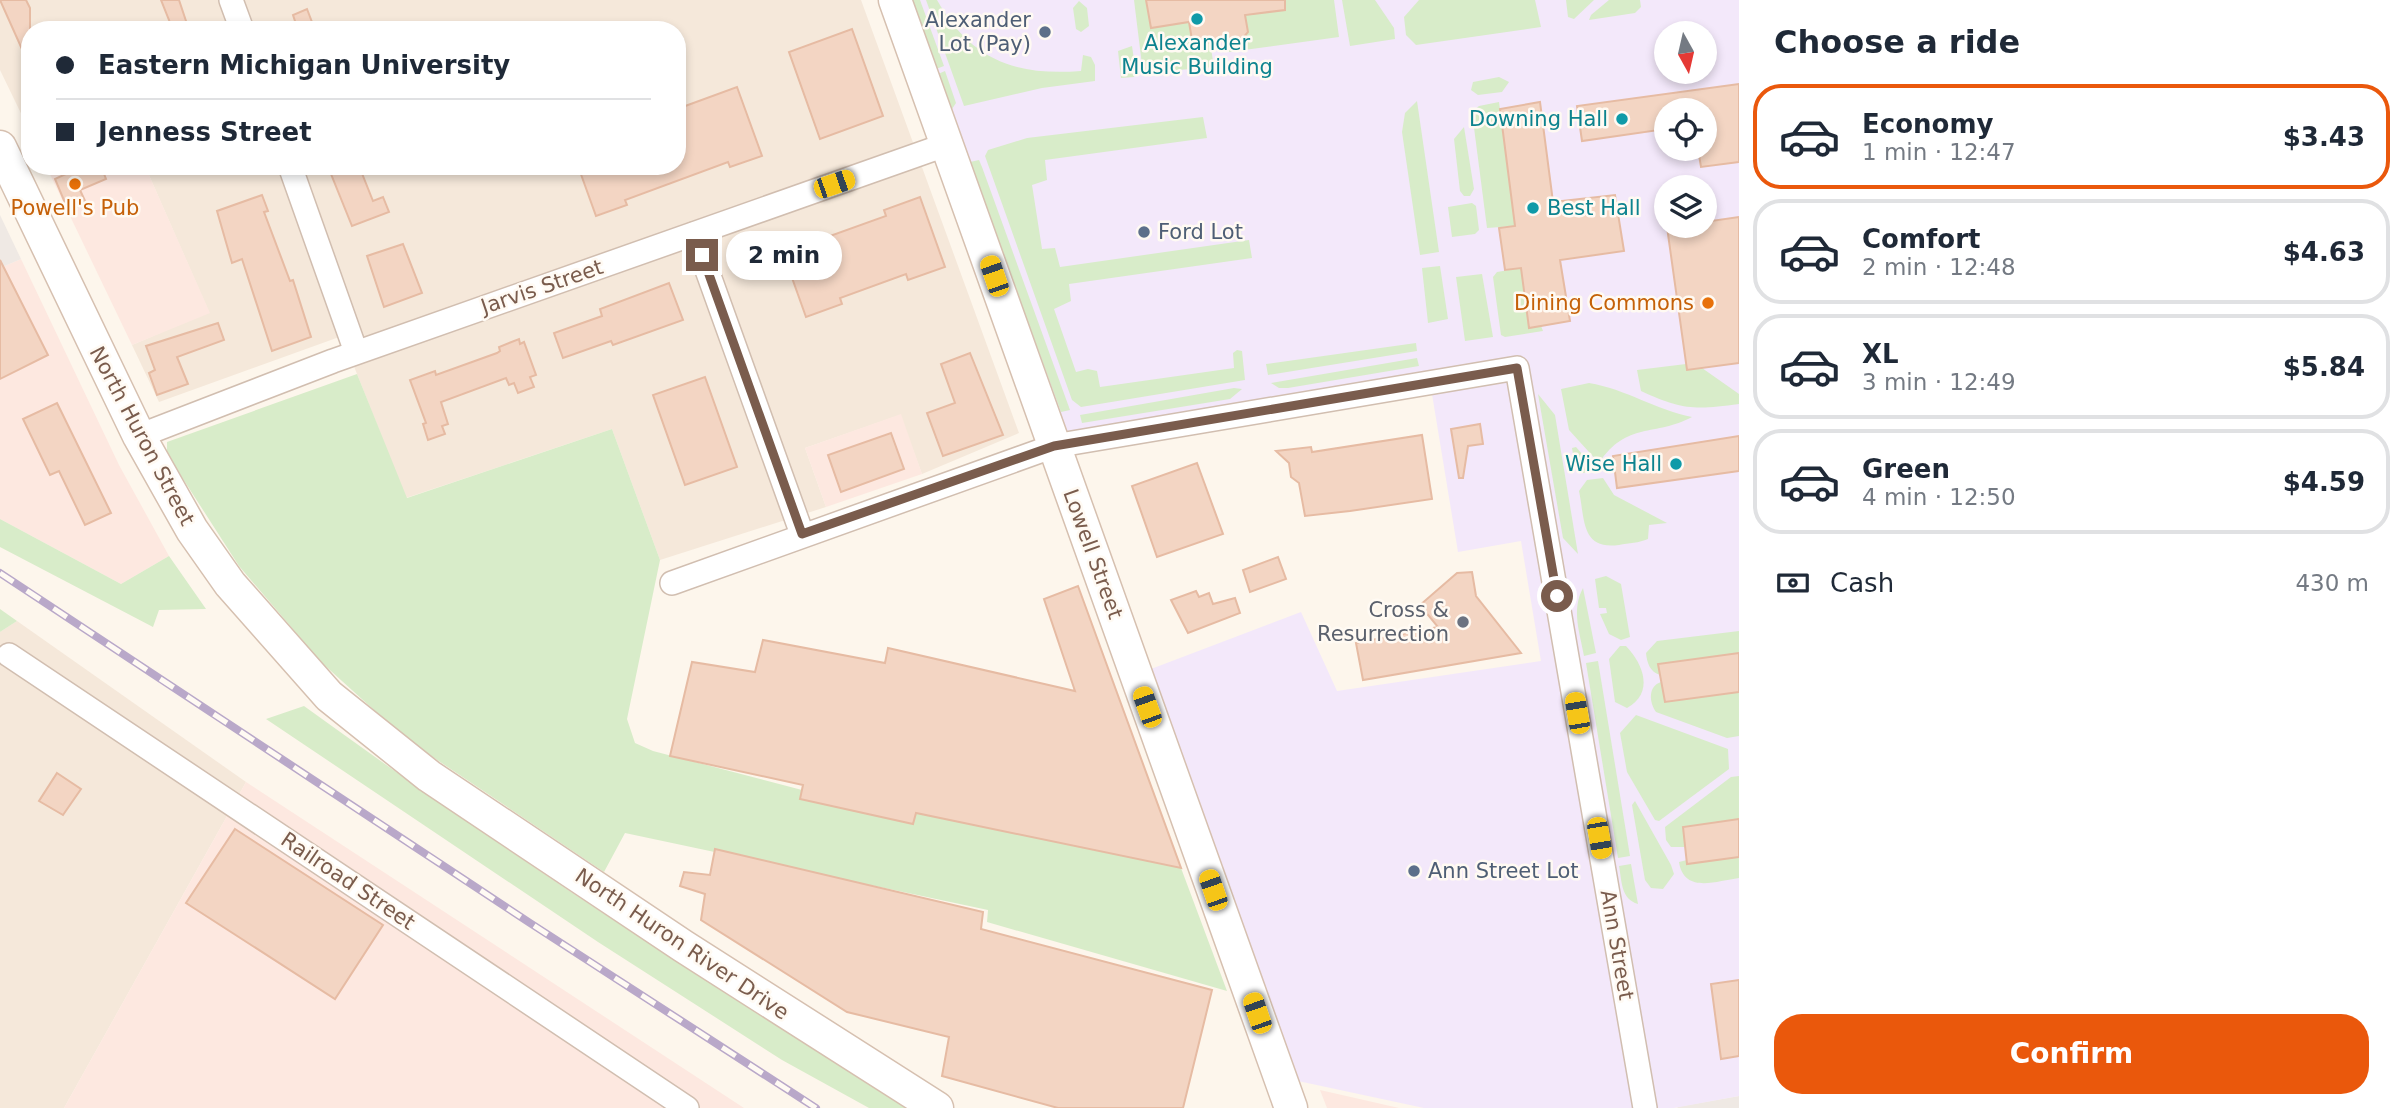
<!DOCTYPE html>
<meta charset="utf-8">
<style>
body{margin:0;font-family:"DejaVu Sans",sans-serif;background:#f2f2f3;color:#1f2937;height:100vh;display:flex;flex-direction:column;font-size:26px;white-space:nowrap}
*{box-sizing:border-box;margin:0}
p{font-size:23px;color:#747a83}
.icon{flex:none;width:38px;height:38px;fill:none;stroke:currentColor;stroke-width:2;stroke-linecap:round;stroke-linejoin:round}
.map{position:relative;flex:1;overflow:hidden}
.drawer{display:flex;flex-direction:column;background:#fff;width:665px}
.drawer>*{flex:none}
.hud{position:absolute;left:21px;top:21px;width:665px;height:154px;border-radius:28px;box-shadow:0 4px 10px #0003;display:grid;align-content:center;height:154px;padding:0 35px;background:#fff}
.needle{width:46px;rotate:172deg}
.tools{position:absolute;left:1654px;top:21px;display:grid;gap:14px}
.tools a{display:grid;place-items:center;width:63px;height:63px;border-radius:50%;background:#fff;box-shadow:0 4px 10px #0003;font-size:35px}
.end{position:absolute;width:32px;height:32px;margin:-16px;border:9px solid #7a5c4d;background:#fff;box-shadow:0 0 0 4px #fff}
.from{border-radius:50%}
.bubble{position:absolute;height:49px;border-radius:24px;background:#fff;box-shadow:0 4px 10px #0003;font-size:23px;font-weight:800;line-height:49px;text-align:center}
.car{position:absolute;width:21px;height:42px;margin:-21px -10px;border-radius:9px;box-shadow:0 0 5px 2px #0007;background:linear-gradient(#f5c518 24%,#345 0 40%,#f5c518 0 76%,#345 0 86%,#f5c518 0)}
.hud b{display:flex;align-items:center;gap:24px;height:66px;font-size:26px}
.hud b+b{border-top:2px solid #e0e1e3}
.hud i{width:18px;height:18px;background:#1f2937}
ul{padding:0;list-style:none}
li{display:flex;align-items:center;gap:21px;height:105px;margin:0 14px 10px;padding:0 21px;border:4px solid #e0e1e3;border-radius:28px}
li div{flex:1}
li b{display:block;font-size:26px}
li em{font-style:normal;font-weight:800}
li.current{border-color:#ea580c}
li>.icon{width:63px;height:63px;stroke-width:1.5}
h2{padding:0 35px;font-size:32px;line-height:84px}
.pay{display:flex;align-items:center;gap:18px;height:77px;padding:0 35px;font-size:26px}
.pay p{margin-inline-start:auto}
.cta{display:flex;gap:14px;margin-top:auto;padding:14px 35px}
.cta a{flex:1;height:80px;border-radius:28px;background:#ea580c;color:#fff;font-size:28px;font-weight:800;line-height:80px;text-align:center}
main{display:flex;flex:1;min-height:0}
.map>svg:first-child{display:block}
.residential{fill:#f5e8da}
.commercial{fill:#fde8e0}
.industrial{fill:#efe9e4}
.education{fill:#f3e8fa;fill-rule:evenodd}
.green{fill:#d8ecc9}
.building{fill:#f3d5c3;stroke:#e6bba3;stroke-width:2}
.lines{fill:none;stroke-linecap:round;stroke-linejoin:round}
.minor-casing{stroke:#d1beb0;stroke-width:26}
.secondary-casing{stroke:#d6c0b0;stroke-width:35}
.minor{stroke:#fff;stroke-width:23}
.secondary{stroke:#fff;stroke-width:32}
.rail-casing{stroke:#b9a8c9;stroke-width:8}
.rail{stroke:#fffaf3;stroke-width:5;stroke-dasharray:16;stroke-linecap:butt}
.route{stroke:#7a5c4d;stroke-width:9}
.culture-dot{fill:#0f9aa8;stroke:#fffaf3;stroke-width:2.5}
.service-dot{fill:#5c6f8a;stroke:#fffaf3;stroke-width:2.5}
.food-dot{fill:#e8710a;stroke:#fffaf3;stroke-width:2.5}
.worship-dot{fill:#6b7280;stroke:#fffaf3;stroke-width:2.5}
.labels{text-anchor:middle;stroke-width:5;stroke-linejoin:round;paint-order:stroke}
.service-label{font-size:21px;fill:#4e5e75;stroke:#fffaf3;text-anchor:start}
.culture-label{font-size:21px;fill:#0d838f;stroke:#fffaf3;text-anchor:end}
.food-label{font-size:21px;fill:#c56008;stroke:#fffaf3}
.street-label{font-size:21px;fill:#7a5c4d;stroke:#fffaf3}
.worship-label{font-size:21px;fill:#5b616d;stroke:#fffaf3;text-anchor:end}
</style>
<main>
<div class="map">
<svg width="1739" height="1108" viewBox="0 0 1739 1108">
<rect width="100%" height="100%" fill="#fdf6ec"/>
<!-- residential -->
<g class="residential">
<polygon points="0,0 861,0 1019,433 922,474 900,415 805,448 826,507 660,560 612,429 406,498 342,336 159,402 132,345 209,312 145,166 677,166 677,30 30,30 30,132 0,70"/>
<polygon points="17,621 246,782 64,1108 0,1108 0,632"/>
</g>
<!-- commercial -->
<g class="commercial">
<polygon points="46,166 145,166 210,313 132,345"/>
<polygon points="21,259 119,465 169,556 121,584 0,519 0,268"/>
<polygon points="901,414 922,474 826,507 805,448"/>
<polygon points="246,782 744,1108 64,1108"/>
<polygon points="1320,1090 1399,1108 1327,1108"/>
</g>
<!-- industrial -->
<g class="industrial">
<polygon points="0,215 21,259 0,268"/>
<polygon points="1739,1096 1739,1108 1678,1108 1677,1107"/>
</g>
<!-- education -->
<path class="education" d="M908 0H1739V1096L1674 1108H1424L1298 1081 1151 669 1301 612 1337 691 1541 661 1521 541 1458 552 1431 388 1072 450ZM1666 33H1704V72H1666ZM1666 110H1704V149H1666ZM1666 187H1704V226H1666Z"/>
<!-- green -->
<g class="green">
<polygon points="911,0 920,0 944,66 936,69"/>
<path d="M926 0H937C971 60 1015 76 1081 71L1083 55 1091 57 1095 65V81L1042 88 964 106Z"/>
<polygon points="1134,0 1146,0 1151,27 1189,22 1192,40 1197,44 1210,42 1214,67 1143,73"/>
<polygon points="1259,0 1334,0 1339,37 1229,52 1225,40 1243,38 1248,32 1245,15 1257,13"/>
<polygon points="1342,0 1375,0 1394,28 1395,39 1350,46"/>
<polygon points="1419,0 1535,0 1541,27 1416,45 1406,35 1404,17"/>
<polygon points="1566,0 1594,0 1574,19 1568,17"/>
<polygon points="1609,0 1640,0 1641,7 1635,13 1589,20 1591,15"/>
<polygon points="1079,1 1087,8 1089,26 1081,32 1076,29 1073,8"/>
<polygon points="1132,46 1136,73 1134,77 1121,78 1118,51"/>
<polygon points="945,71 956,103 952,109 938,74"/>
<polygon points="1499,77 1509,82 1502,92 1478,95 1471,90 1473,82"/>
<polygon points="1417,101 1439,252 1420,255 1402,132 1405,113"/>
<polygon points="1499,102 1515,226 1487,228 1473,120 1474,110 1479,106"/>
<polygon points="1203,117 1207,138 1045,160 1047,180 1032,185 1033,191 1042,249 1055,248 1060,267 1249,240 1252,258 1069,284 1071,301 1054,309 1076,372 1088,369 1097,371 1100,387 1234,368 1233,353 1237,350 1242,351 1245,380 1081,407 1072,400 985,156 988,150 1027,138"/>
<polygon points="1464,127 1474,189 1470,196 1464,196 1460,191 1454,139"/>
<polygon points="979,160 982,167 1070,410 1061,412 972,169 970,162"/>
<polygon points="1472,203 1476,206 1479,230 1475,234 1452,237 1448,207"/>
<polygon points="1440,266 1448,319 1428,323 1422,268"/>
<polygon points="1521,268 1529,327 1541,326 1543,331 1505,337 1501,335 1493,277 1497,272"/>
<polygon points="1482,274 1493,337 1465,341 1456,277"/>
<polygon points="1416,343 1417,351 1268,375 1266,364"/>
<polygon points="1417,358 1419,366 1288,388 1279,388 1271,383"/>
<path d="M1686 364 1687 370 1702 368 1739 394V404C1695 410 1682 410 1641 391L1637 370Z"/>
<polygon points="357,374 407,498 612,429 660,560 627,719 635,743 653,751 802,790 800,799 913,824 916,813 1181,868 1227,991 987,922 988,910 625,833 604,872 406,739 321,662 239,566 167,454 167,442"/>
<path d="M1589 383C1626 389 1656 410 1692 417 1655 437 1627 421 1599 463L1569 430 1561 389Z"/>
<polygon points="1234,388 1242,389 1230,399 1082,423 1080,415"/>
<polygon points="1538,394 1555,415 1578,554 1563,538"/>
<polygon points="1576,447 1596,470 1583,473 1575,466 1572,448"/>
<path d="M1603 478 1614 495 1667 523 1649 525 1648 539C1639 543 1629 543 1619 545 1581 550 1585 520 1579 491L1587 480Z"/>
<polygon points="0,519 121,584 169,556 206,609 159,610 153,627 0,547"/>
<polygon points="1606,576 1621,584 1630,637 1621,640 1609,634 1600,614 1607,613 1606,608 1599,608 1595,579"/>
<path d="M1583 588 1596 653 1584 656C1580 633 1571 610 1583 588Z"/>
<polygon points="0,609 17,621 0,632"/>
<path d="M1739 631V653L1658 664 1660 675C1650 672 1647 663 1646 653L1657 641Z"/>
<path d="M1620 646H1626C1644 665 1654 693 1627 708L1615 702 1609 659Z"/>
<polygon points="1598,661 1630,856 1618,858 1586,663"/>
<path d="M1661 682 1665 702 1739 692V736L1727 738 1656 712C1649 702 1648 686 1661 682Z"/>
<path d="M304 706C501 849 705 984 915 1108H869L782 1060 598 942 266 719Z"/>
<polygon points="1636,715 1728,749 1729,769 1659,821 1655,820 1627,772 1620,733"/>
<polygon points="1739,776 1739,819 1683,827 1685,847 1671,847 1666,840 1665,827 1731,777"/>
<polygon points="1635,801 1671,865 1674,874 1663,889 1651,888 1645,880 1632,805"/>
<path d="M1739 857V878C1716 881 1684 894 1679 862L1687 860V863Z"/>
<path d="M1631 864 1638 904C1621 899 1622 882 1619 866Z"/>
</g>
<!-- building -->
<g class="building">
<polygon points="0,0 26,0 30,8 30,67"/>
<polygon points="161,0 179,0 189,30 173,30"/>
<polygon points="1146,0 1285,0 1285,10 1245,15 1248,32 1243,38 1197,44 1192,40 1189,22 1151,28"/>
<polygon points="307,9 315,30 298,30 293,15"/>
<polygon points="852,29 883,116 820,139 789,52"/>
<polygon points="1739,84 1739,162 1701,167 1698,149 1704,149 1704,110 1666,110 1666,129 1582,141 1577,106"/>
<polygon points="737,87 762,156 730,167 728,162 625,200 627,205 596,216 578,166 677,166 677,109"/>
<polygon points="1540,102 1553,202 1615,195 1624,251 1560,260 1570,321 1529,328 1521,268 1505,270 1499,228 1515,226 1500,109"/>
<polygon points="65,166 101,166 106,179 80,190 86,203 68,210 55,179 68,173"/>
<polygon points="350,166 359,166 373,201 383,197 389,212 352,226 331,174"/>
<polygon points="262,195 268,211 264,212 290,281 293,280 311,337 272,351 242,259 232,263 217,211"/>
<polygon points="920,197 945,267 908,280 906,274 840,298 842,304 806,317 781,247 817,234 819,240 886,216 884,210"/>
<polygon points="1739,217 1739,363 1687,370 1667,227 1704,226 1704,222"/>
<polygon points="403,244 422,293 384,307 367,256"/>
<polygon points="0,260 48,355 0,379"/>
<polygon points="669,283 683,320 613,345 611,341 563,358 554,333 602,316 600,309"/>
<polygon points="218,323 224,340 177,357 188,384 157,395 149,373 155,370 146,346"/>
<polygon points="519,339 520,344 524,342 536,375 530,377 534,387 518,393 514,383 509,385 506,378 441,402 448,424 442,426 445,434 428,440 423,424 426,423 410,380 435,371 436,375 497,353 500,351 499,347"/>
<polygon points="970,353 1003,435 943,456 927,413 955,403 941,364"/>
<polygon points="705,377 737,467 685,485 653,395"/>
<polygon points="57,403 111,513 85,525 59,471 50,475 23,419"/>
<polygon points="1480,424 1483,444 1468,446 1463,478 1459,478 1451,429"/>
<polygon points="891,433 904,469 841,492 828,455"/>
<polygon points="1422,435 1432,499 1350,511 1305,516 1299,483 1291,477 1289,463 1276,451 1311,447 1312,452"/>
<polygon points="1739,436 1739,471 1617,488 1613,456"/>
<polygon points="1197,463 1223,534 1157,557 1132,486"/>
<polygon points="1278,557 1286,579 1250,592 1243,570"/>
<polygon points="1472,572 1476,596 1521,653 1363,680 1356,643 1438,627 1420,605 1457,573"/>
<polygon points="1078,586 1181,868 916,813 913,824 800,799 803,785 670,756 692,662 755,672 763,640 885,663 888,648 1075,691 1044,599"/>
<polygon points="1196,591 1199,597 1209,593 1213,604 1235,598 1240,613 1188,633 1171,600"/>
<polygon points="1739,653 1739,692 1665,702 1658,664"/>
<polygon points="57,773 81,789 63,815 39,801"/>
<polygon points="1739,819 1739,857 1687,864 1683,827"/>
<polygon points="235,829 383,925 335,999 186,903"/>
<polygon points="715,849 983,912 981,929 1212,990 1183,1108 1058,1108 942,1076 949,1037 847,1012 701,920 705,894 680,886 684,872 710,875"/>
<polygon points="1739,980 1739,1056 1721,1059 1711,984"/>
</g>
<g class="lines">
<defs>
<g id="minor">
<polyline points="231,0 242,30"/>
<polyline points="290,166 356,352"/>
<polyline points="694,234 802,534"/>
<polyline points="139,436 333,361 948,144"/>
<polyline points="672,583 1054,446 1517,368 1645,1108"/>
<polyline points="9,655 687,1108"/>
</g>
<g id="secondary">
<polyline points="895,0 1291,1108"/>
<polyline points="0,147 139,436 192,530 230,584 329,696 429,776 683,946 937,1108"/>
</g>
</defs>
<!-- minor casing -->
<use href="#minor" class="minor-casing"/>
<!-- secondary casing -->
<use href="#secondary" class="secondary-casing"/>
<!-- minor -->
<use href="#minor" class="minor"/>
<!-- secondary -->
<use href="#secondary" class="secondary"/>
<defs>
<polyline id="rail" points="0,573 530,923 816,1108"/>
</defs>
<!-- rail casing -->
<use href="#rail" class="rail-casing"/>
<!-- rail -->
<use href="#rail" class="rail"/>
</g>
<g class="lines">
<!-- route -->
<polyline class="route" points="702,255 802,534 1054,446 1517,368 1557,596"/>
</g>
<!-- markers -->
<g class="culture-dot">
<circle cx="1197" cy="19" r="7"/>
<circle cx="1622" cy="119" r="7"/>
<circle cx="1533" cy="208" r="7"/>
<circle cx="1676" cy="464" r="7"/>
</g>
<g class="service-dot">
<circle cx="1045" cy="32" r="7"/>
<circle cx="1144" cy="232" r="7"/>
<circle cx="1414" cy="871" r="7"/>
</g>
<g class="food-dot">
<circle cx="75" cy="184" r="7"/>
<circle cx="1708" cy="303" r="7"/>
</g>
<circle class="worship-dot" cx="1463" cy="622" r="7"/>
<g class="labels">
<!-- service labels -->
<g class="service-label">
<text x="1031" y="27" text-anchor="end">Alexander<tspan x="1031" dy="24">Lot (Pay)</tspan></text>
<text x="1158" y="239">Ford Lot</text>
<text x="1428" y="878">Ann Street Lot</text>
</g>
<!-- culture labels -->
<g class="culture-label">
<text x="1197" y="50" text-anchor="middle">Alexander<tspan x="1197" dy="24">Music Building</tspan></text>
<text x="1608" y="126">Downing Hall</text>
<text x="1547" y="215" text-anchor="start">Best Hall</text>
<text x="1662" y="471">Wise Hall</text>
</g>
<!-- food labels -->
<g class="food-label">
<text x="75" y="215">Powell's Pub</text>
<text x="1694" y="310" text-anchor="end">Dining Commons</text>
</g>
<!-- street labels -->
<g class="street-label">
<text transform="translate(542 287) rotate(-19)" y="7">Jarvis Street</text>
<text transform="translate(142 436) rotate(62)" y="7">North Huron Street</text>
<text transform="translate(1093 554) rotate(70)" y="7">Lowell Street</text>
<text transform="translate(348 881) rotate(34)" y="7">Railroad Street</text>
<text transform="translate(682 944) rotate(34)" y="7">North Huron River Drive</text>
<text transform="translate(1617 945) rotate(80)" y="7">Ann Street</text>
</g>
<!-- worship labels -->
<g class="worship-label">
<text x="1449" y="617">Cross &amp;<tspan x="1449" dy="24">Resurrection</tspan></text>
</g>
</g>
</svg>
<div class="tools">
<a><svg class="needle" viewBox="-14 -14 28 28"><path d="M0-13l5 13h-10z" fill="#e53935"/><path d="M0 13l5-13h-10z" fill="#747a83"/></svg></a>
<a><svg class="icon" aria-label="locate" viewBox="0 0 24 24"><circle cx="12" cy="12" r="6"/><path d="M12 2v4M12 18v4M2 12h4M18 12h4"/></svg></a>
<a><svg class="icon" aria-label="layers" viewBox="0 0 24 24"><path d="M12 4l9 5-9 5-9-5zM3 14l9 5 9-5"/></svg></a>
</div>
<i class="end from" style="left:1557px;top:596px"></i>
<i class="end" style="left:702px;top:255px"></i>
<div class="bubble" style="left:726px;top:231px;width:116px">2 min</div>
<i class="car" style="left:834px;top:184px;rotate:71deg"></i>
<i class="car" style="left:994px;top:276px;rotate:341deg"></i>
<i class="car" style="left:1147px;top:707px;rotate:340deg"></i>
<i class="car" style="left:1577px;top:713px;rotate:350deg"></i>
<i class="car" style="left:1599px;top:838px;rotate:170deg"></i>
<i class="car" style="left:1213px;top:890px;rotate:341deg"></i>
<i class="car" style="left:1257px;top:1013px;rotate:341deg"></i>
<div class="hud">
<b><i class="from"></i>Eastern Michigan University</b>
<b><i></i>Jenness Street</b>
</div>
</div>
<section class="drawer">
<h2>Choose a ride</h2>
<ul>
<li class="current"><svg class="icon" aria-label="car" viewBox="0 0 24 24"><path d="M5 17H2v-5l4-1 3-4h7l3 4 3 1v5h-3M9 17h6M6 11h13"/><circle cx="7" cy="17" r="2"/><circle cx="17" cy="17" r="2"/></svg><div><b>Economy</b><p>1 min · 12:47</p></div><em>$3.43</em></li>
<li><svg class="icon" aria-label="car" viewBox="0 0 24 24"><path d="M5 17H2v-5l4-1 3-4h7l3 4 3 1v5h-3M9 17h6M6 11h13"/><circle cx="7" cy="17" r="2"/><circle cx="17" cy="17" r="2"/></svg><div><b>Comfort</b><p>2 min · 12:48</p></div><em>$4.63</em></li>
<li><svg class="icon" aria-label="car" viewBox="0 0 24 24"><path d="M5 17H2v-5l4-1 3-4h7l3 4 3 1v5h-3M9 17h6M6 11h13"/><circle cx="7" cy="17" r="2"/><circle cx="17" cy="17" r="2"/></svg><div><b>XL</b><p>3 min · 12:49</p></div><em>$5.84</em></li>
<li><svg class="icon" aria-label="car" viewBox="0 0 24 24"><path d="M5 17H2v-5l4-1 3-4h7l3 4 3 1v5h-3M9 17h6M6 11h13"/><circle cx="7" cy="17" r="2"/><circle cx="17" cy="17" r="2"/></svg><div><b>Green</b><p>4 min · 12:50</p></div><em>$4.59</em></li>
</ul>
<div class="pay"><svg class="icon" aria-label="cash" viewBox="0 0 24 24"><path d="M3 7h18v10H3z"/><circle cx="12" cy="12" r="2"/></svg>Cash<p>430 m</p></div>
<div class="cta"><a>Confirm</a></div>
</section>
</main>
